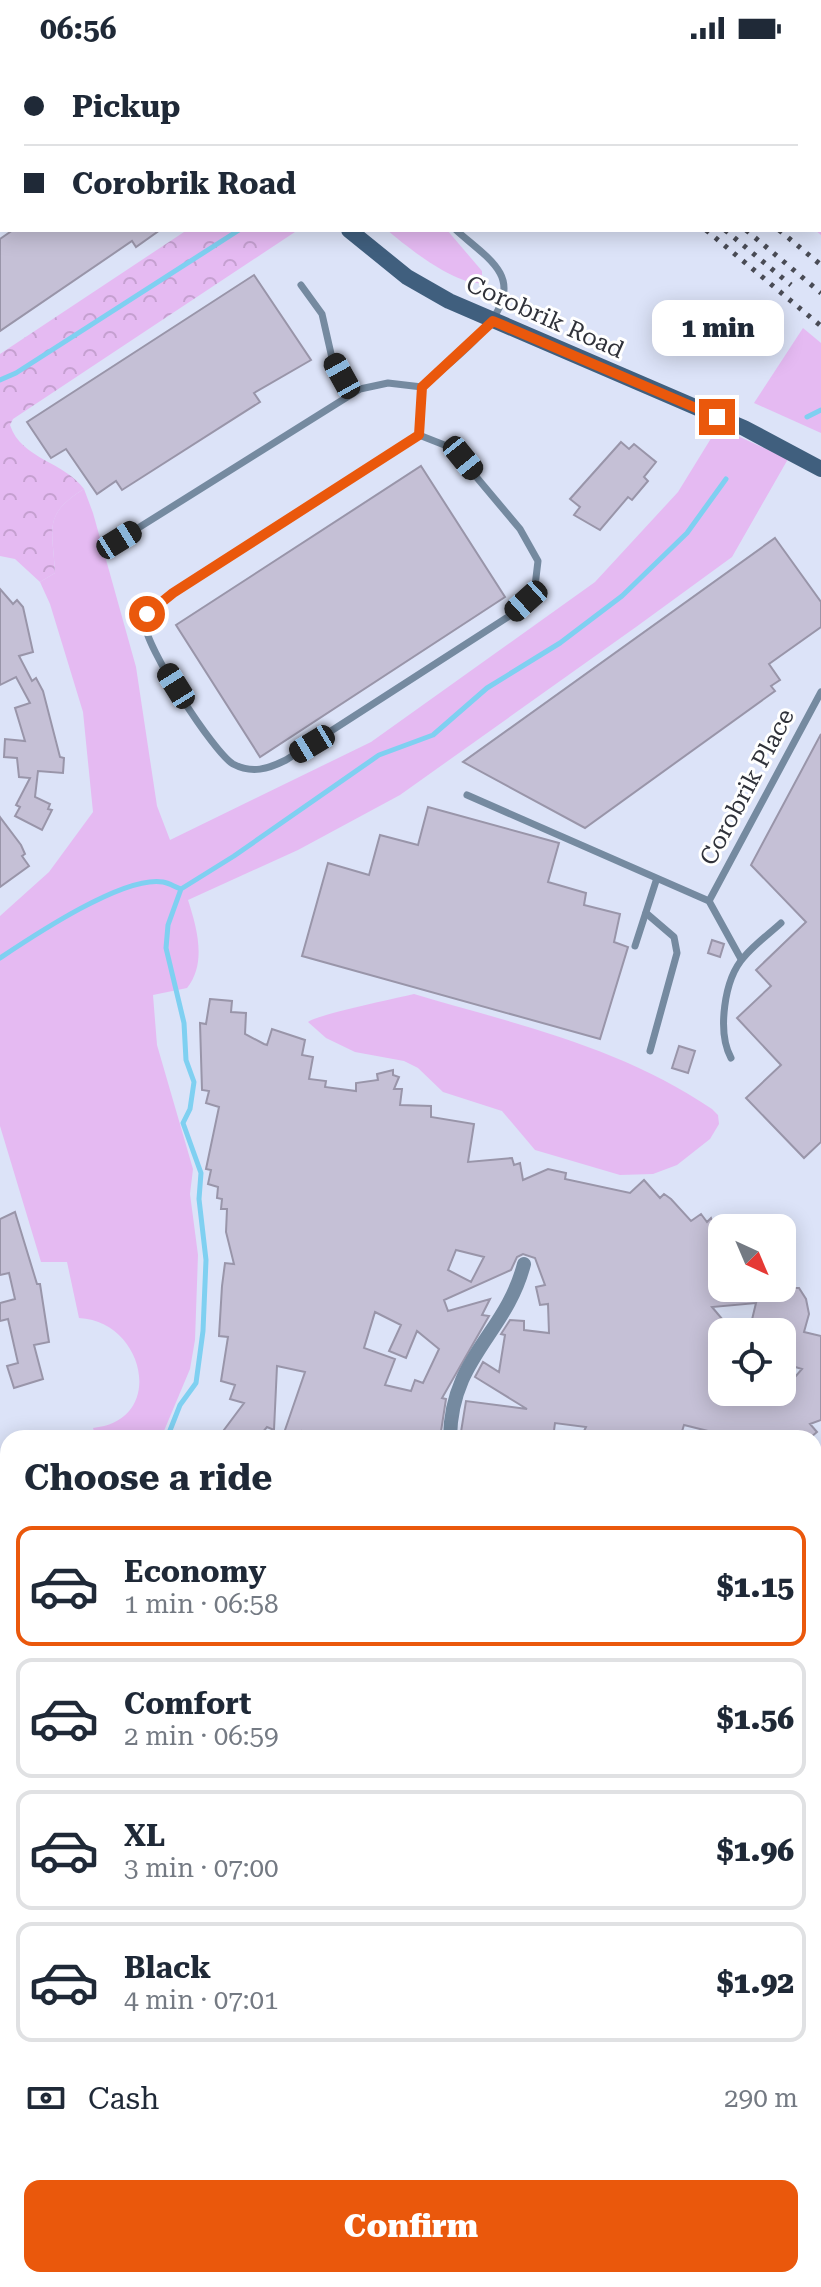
<!DOCTYPE html>
<meta charset="utf-8">
<style>
body{margin:0;font-family:"Roboto Serif",serif;background:#f6f6f7;color:#1f2937;height:100vh;display:flex;flex-direction:column;font-size:30px;white-space:nowrap}
*{box-sizing:border-box;margin:0}
p{font-size:26px;color:#747a83}
.icon{flex:none;width:44px;height:44px;fill:none;stroke:currentColor;stroke-width:2;stroke-linecap:round;stroke-linejoin:round}
.map{position:relative;flex:1;overflow:hidden}
.sheet{position:absolute;left:0px;top:1374px;width:822px;height:858px;display:flex;flex-direction:column;background:#fff;border-radius:24px 24px 0 0;box-shadow:0 4px 20px #0003}
.sheet>*{flex:none}
.hud{position:absolute;left:0px;top:0px;width:822px;height:176px;box-shadow:0 4px 20px #0003;display:grid;align-content:center;height:176px;padding:0 24px;background:#fff}
.needle{width:52px;rotate:136deg}
.controls{position:absolute;left:708px;top:1158px;display:grid;gap:16px}
.controls a{display:grid;place-items:center;width:88px;height:88px;border-radius:16px;background:#fff;box-shadow:0 4px 20px #0003;font-size:40px}
.end{position:absolute;width:36px;height:36px;margin:-18px;border:10px solid #ea580c;background:#fff;box-shadow:0 0 0 4px #fff}
.from{border-radius:50%}
.bubble{position:absolute;height:56px;border-radius:16px;background:#fff;box-shadow:0 4px 20px #0003;font-size:26px;font-weight:800;line-height:56px;text-align:center}
.car{position:absolute;width:24px;height:48px;margin:-24px -12px;border-radius:10px;box-shadow:0 0 6px 2px #0007;background:linear-gradient(#222 24%,#8ab4d8 0 40%,#222 0 76%,#8ab4d8 0 86%,#222 0)}
.hud b{display:flex;align-items:center;gap:28px;height:76px;font-size:30px}
.hud b+b{border-top:2px solid #e0e1e3}
.hud i{width:20px;height:20px;background:#1f2937}
ul{padding:0;list-style:none}
li{display:flex;align-items:center;gap:24px;height:120px;margin:0 16px 12px;padding:0 8px;border:4px solid #e0e1e3;border-radius:16px}
li div{flex:1}
li b{display:block;font-size:30px}
li em{font-style:normal;font-weight:800}
li.active{border-color:#ea580c}
li>.icon{width:72px;height:72px;stroke-width:1.5}
h2{padding:0 24px;font-size:36px;line-height:96px}
.pay{display:flex;align-items:center;gap:20px;height:88px;padding:0 24px;font-size:30px}
.pay p{margin-inline-start:auto}
.cta{display:flex;gap:16px;margin-top:auto;padding:16px 24px}
.cta a{flex:1;height:92px;border-radius:16px;background:#ea580c;color:#fff;font-size:32px;font-weight:800;line-height:92px;text-align:center}
.status{display:flex;justify-content:space-between;align-items:center;height:56px;padding:0 40px;background:#fff;direction:ltr}
.status svg{height:22px;fill:currentColor}
.map>svg:first-child{display:block}
.green{fill:#e5baf2}
.forest{fill:url(#forest-crowns)}
.lines{fill:none;stroke-linecap:round;stroke-linejoin:round}
.stream{stroke:#7fd0f1;stroke-width:5}
.building{fill:#c5c0d6;stroke:#9995a9;stroke-width:2;fill-rule:evenodd}
.lane{stroke:#758aa0;stroke-width:7}
.street{stroke:#758aa0;stroke-width:14}
.secondary{stroke:#405f7e;stroke-width:16}
.rail{stroke:#494b55;stroke-width:5;stroke-dasharray:4 8;stroke-linecap:butt}
.route{stroke:#ea580c;stroke-width:10}
.labels{text-anchor:middle;stroke-width:6;stroke-linejoin:round;paint-order:stroke}
.street-label{font-size:24px;fill:#30323a;stroke:#fff}
</style>
<div class="status"><b>06:56</b><svg viewBox="0 0 49 12"><path d="M0 12V9h3v3zM5 12V6h3v6zM10 12V3h3v9zM15 12V0h3v12zM26 1h20v11H26zM47 4h2v5h-2z"/></svg></div>
<div class="map">
<svg width="821" height="2231" viewBox="0 0 821 2231">
<defs>
<pattern id="forest-crowns" width="20" height="18" patternUnits="userSpaceOnUse" patternTransform="scale(2)"><rect width="20" height="18" fill="#e5baf2"/><path d="M2 6a3 3 0 1 1 6 0M12 15a3 3 0 1 1 6 0" fill="none" stroke="#c5a0d0"/></pattern>
</defs>
<rect width="100%" height="100%" fill="#dce3f8"/>
<!-- green -->
<g class="green">
<polygon points="578,0 821,0 821,179 815,174 820,174 820,2"/>
<path d="M387 174H447L482 215V227C456 230 407 191 387 174Z"/>
<polygon points="803,272 821,287 821,377 754,347"/>
<path d="M718 371 788 403 732 501 636 571 400 739 298 794 188 844C197 872 207 907 187 932L153 939 157 989 193 1113 190 1138 198 1199 195 1284 190 1313 161 1382H96L93 1372C167 1365 145 1265 79 1262L67 1206H41L0 1070V860L49 816 93 756 83 656 50 548 40 526 55 517C53 472 42 459 84 433L93 457 136 611 157 750 170 784 371 686 595 526 678 436Z"/>
<path d="M414 938C519 969 621 991 712 1053L718 1059 719 1068 710 1083 677 1109 653 1118 620 1119 535 1094 502 1055 443 1036 418 1012 404 1005 355 996 326 982 308 966C316 959 397 942 414 938Z"/>
<polygon points="814,2080 821,2084 821,2119 814,2115"/>
</g>
<!-- forest -->
<path class="forest" d="M187 174H298L13 363 10 369C21 403 65 406 84 433 42 459 53 473 55 517L40 526 15 503 0 500V298Z"/>
<g class="lines">
<!-- stream -->
<g class="stream">
<polyline points="516,2 519,0"/>
<polyline points="0,324 16,317 239,174"/>
<polyline points="807,361 821,354"/>
<path d="M0 902C33 880 124 819 163 826 169 827 175 831 181 833"/>
<polyline points="167,1382 180,1349 196,1327 203,1275 206,1204 199,1143 201,1117 183,1067 190,1053 194,1026 186,1004 184,967 166,892 168,869 181,833 234,800 379,699 433,679 487,632 560,587 622,540 687,477 726,423"/>
</g>
</g>
<!-- building -->
<g class="building">
<polygon points="13,174 160,174 136,191 132,185 0,275 0,183"/>
<polygon points="254,219 311,304 254,337 260,346 122,434 116,425 97,438 66,393 51,402 27,366"/>
<polygon points="621,386 629,393 634,388 656,406 644,421 648,425 632,444 628,441 600,474 574,459 580,451 570,443"/>
<polygon points="421,410 505,541 260,701 176,569"/>
<polygon points="775,482 821,546 821,571 769,608 780,624 771,630 775,635 585,772 463,706"/>
<polygon points="0,533 13,548 17,544 23,551 33,596 19,600 32,625 36,622 43,635 60,701 64,702 63,717 38,715 35,741 50,748 48,753 52,754 42,774 15,760 20,751 16,749 30,722 19,721 17,702 4,701 5,683 25,685 15,652 30,647 16,621 0,629"/>
<polygon points="821,678 821,1086 804,1102 746,1042 781,1009 737,962 771,930 756,914 806,866 751,809"/>
<polygon points="428,751 559,787 548,826 586,837 584,849 620,858 614,886 628,891 600,983 302,900 328,807 369,819 380,779 418,789"/>
<polygon points="0,761 21,789 25,798 22,800 29,810 0,831"/>
<polygon points="712,884 724,888 720,901 708,897"/>
<path d="M210 943 232 945 231 956 246 957 245 978 264 988 267 989 272 973 305 984 302 999 313 1001 309 1023 326 1025 325 1031 356 1035V1027L378 1024 377 1018 393 1014V1019L399 1021 394 1033H402L400 1049 431 1050V1061L474 1068 468 1106 512 1102 514 1109 520 1107 523 1124 548 1113 566 1117 565 1123 630 1137 644 1124 660 1142 664 1138 671 1143 691 1165 701 1158 707 1166 711 1162 717 1177 722 1173V1232H799L806 1243 809 1258 804 1276 821 1280V1364L810 1368 817 1376 810 1382H736L684 1369 680 1382H642L624 1376 622 1382H609L584 1375 586 1371 555 1367 553 1382H460L466 1345 527 1353 475 1321 483 1306 499 1316 505 1279 501 1278 510 1264 524 1265V1274L549 1277 548 1248 540 1249 536 1231 545 1229 535 1202 523 1198 517 1201 511 1214 444 1244 448 1255 490 1243 482 1259 489 1260 442 1342 446 1343 440 1382H345L331 1379 330 1382H322L302 1375 299 1382H295L284 1377 305 1316 277 1310 274 1374 267 1371 258 1382H218L244 1347 230 1343 235 1329 221 1325 228 1281 219 1280 222 1230 225 1207 234 1208 226 1176 227 1153H221L222 1143 217 1142 218 1131 208 1128 211 1114 206 1113 219 1051 206 1047 209 1035 202 1034 200 967 206 968ZM456 1194 484 1201 471 1226 448 1214ZM756 1247 749 1276H787L782 1307 802 1313 782 1336H722V1276H733L712 1251ZM375 1256 401 1269 389 1295 406 1302 417 1275 439 1293 423 1327 415 1324 411 1335 385 1329 395 1303 364 1292Z"/>
<polygon points="679,990 695,995 688,1017 672,1012"/>
<polygon points="15,1156 37,1228 40,1228 49,1286 34,1289 43,1323 14,1332 7,1310 18,1307 8,1263 0,1265 0,1247 15,1243 9,1217 0,1219 0,1163"/>
</g>
<g class="lines">
<!-- lane -->
<g class="lane">
<polyline points="47,0 49,2"/>
<polyline points="258,0 259,2"/>
<polyline points="0,154 2,153"/>
<polyline points="301,229 322,258 332,302 352,338"/>
<path d="M419 379 452 392 520 473 538 505 535 530 526 545 511 559 286 704C268 713 252 718 233 708 214 697 144 589 145 567 145 553 163 544 173 537Z"/>
<path d="M419 379 422 331C448 307 522 257 500 217 491 201 470 187 456 174"/>
<polyline points="119,484 360,333 388,327 422,331"/>
<polyline points="467,739 709,845 741,903"/>
<polyline points="709,845 821,636"/>
<polyline points="646,857 674,881 677,897 650,995"/>
<polyline points="635,890 656,825"/>
<path d="M731 1002C717 976 724 923 744 901 755 888 769 878 781 867"/>
<polyline points="814,1709 821,1701"/>
</g>
<!-- street -->
<g class="street">
<path d="M450 1382C451 1301 506 1278 524 1208"/>
<polyline points="0,1491 8,1553"/>
<polyline points="814,1588 821,1578"/>
<polyline points="814,1688 821,1689"/>
<polyline points="0,1861 8,1862"/>
<polyline points="814,2022 821,2011"/>
<polyline points="96,2224 96,2231"/>
<polyline points="779,2224 782,2231"/>
<polyline points="0,2230 14,2231"/>
<polyline points="172,2231 187,2224"/>
</g>
<!-- secondary -->
<g class="secondary">
<polyline points="156,0 158,2"/>
<polyline points="349,174 407,221 449,245 744,372 821,413"/>
<polyline points="814,1756 821,1753"/>
<polyline points="521,2231 527,2224"/>
</g>
<!-- rail -->
<g class="rail">
<polyline points="540,0 542,2"/>
<polyline points="557,0 559,2"/>
<polyline points="706,174 821,270"/>
<polyline points="725,174 791,229"/>
<polyline points="746,174 821,237"/>
<polyline points="779,174 821,209"/>
</g>
</g>
<g class="lines">
<!-- route -->
<polyline class="route" points="147,558 173,537 419,379 422,331 493,265 717,361"/>
</g>
<g class="labels">
<!-- street labels -->
<g class="street-label">
<text transform="translate(545 261) rotate(24)" y="8">Corobrik Road</text>
<text transform="translate(747 731) rotate(-62)" y="8">Corobrik Place</text>
</g>
</g>
</svg>
<div class="controls">
<a><svg class="needle" viewBox="-14 -14 28 28"><path d="M0-13l5 13h-10z" fill="#e53935"/><path d="M0 13l5-13h-10z" fill="#747a83"/></svg></a>
<a><svg class="icon" aria-label="locate" viewBox="0 0 24 24"><circle cx="12" cy="12" r="6"/><path d="M12 2v4M12 18v4M2 12h4M18 12h4"/></svg></a>
</div>
<i class="end from" style="left:147px;top:558px"></i>
<i class="end" style="left:717px;top:361px"></i>
<div class="bubble" style="left:652px;top:244px;width:132px">1 min</div>
<i class="car" style="left:342px;top:320px;rotate:331deg"></i>
<i class="car" style="left:463px;top:402px;rotate:141deg"></i>
<i class="car" style="left:119px;top:484px;rotate:58deg"></i>
<i class="car" style="left:526px;top:545px;rotate:228deg"></i>
<i class="car" style="left:176px;top:630px;rotate:328deg"></i>
<i class="car" style="left:312px;top:688px;rotate:239deg"></i>
<div class="hud">
<b><i class="from"></i>Pickup</b>
<b><i></i>Corobrik Road</b>
</div>
<section class="sheet">
<h2>Choose a ride</h2>
<ul>
<li class="active"><svg class="icon" aria-label="car" viewBox="0 0 24 24"><path d="M5 17H2v-5l4-1 3-4h7l3 4 3 1v5h-3M9 17h6M6 11h13"/><circle cx="7" cy="17" r="2"/><circle cx="17" cy="17" r="2"/></svg><div><b>Economy</b><p>1 min · 06:58</p></div><em>$1.15</em></li>
<li><svg class="icon" aria-label="car" viewBox="0 0 24 24"><path d="M5 17H2v-5l4-1 3-4h7l3 4 3 1v5h-3M9 17h6M6 11h13"/><circle cx="7" cy="17" r="2"/><circle cx="17" cy="17" r="2"/></svg><div><b>Comfort</b><p>2 min · 06:59</p></div><em>$1.56</em></li>
<li><svg class="icon" aria-label="car" viewBox="0 0 24 24"><path d="M5 17H2v-5l4-1 3-4h7l3 4 3 1v5h-3M9 17h6M6 11h13"/><circle cx="7" cy="17" r="2"/><circle cx="17" cy="17" r="2"/></svg><div><b>XL</b><p>3 min · 07:00</p></div><em>$1.96</em></li>
<li><svg class="icon" aria-label="car" viewBox="0 0 24 24"><path d="M5 17H2v-5l4-1 3-4h7l3 4 3 1v5h-3M9 17h6M6 11h13"/><circle cx="7" cy="17" r="2"/><circle cx="17" cy="17" r="2"/></svg><div><b>Black</b><p>4 min · 07:01</p></div><em>$1.92</em></li>
</ul>
<div class="pay"><svg class="icon" aria-label="cash" viewBox="0 0 24 24"><path d="M3 7h18v10H3z"/><circle cx="12" cy="12" r="2"/></svg>Cash<p>290 m</p></div>
<div class="cta"><a>Confirm</a></div>
</section>
</div>
